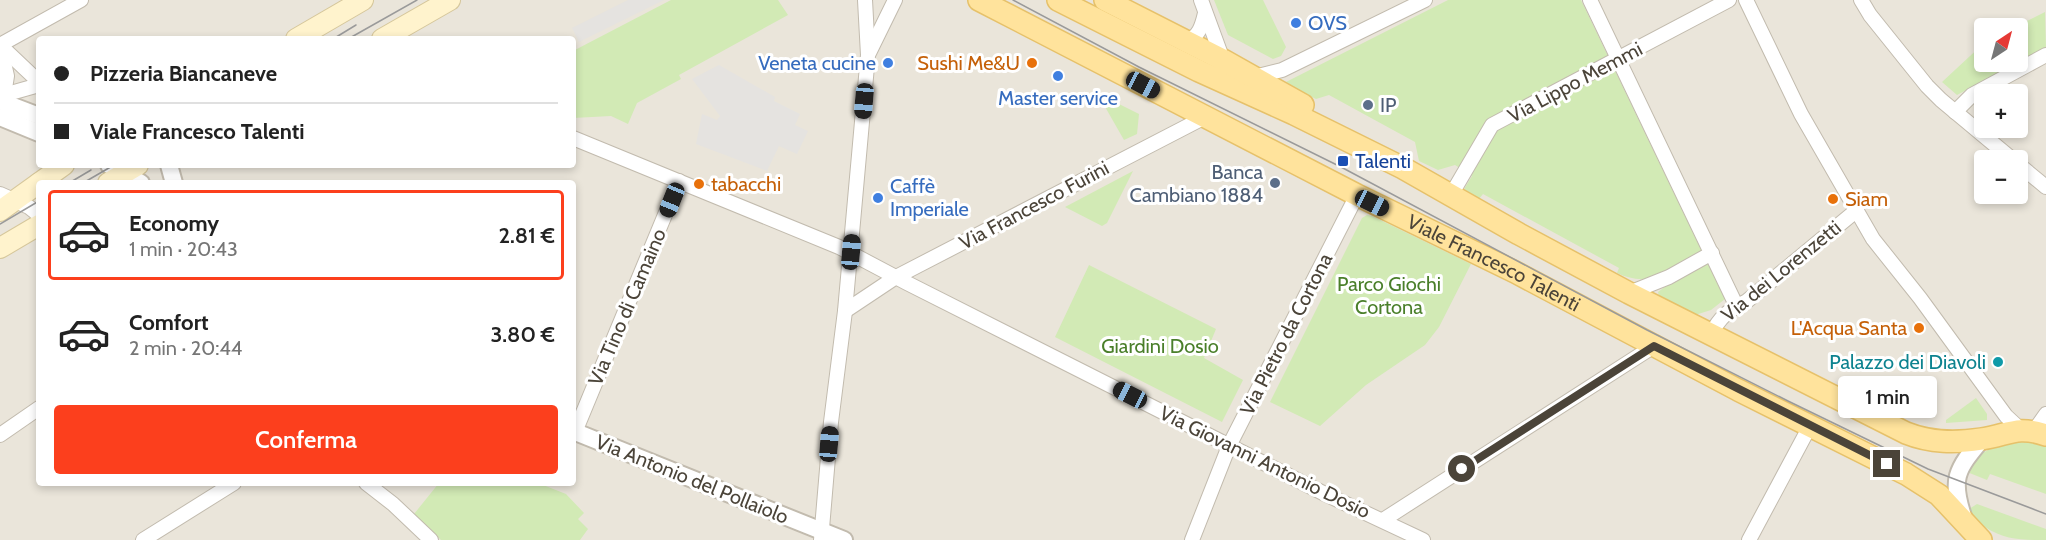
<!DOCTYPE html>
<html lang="it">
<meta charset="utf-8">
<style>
body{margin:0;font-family:Cabin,sans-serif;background:#f6f6f6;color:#222;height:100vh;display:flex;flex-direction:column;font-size:22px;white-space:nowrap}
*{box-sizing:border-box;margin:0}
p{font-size:20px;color:#767676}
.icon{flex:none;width:33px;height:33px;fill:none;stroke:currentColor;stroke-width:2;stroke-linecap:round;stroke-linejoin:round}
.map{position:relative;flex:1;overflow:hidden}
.details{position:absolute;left:36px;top:180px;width:540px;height:306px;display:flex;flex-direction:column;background:#fff;border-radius:6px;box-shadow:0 3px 9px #0003}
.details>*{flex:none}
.top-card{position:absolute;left:36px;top:36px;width:540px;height:132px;border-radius:6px;box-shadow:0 3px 9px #0003;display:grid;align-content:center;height:132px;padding:0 18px;background:#fff}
.needle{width:39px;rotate:36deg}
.tools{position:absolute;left:1974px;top:18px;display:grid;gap:12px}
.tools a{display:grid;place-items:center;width:54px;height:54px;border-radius:6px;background:#fff;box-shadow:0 3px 9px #0003;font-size:30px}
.end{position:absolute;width:27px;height:27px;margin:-14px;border:8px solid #4b4439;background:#fff;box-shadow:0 0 0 3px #fff}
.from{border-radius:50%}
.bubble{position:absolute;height:42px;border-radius:6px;background:#fff;box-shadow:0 3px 9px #0003;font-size:20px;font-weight:600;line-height:42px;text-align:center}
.car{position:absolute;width:18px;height:36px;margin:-18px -9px;border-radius:8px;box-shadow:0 0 4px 2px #0007;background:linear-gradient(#222 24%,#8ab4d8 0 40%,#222 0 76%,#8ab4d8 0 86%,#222 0)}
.top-card b{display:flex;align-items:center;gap:21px;height:57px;font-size:22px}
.top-card b+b{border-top:2px solid #e0e0e0}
.top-card i{width:15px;height:15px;background:#222}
ul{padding:10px 0 0;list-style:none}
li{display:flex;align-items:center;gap:18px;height:90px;margin:0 12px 9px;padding:0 6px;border:3px solid transparent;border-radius:6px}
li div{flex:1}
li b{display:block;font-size:22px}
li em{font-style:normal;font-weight:600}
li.selected{border-color:#fc3f1d}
li>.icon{width:54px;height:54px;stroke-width:1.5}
.button{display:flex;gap:12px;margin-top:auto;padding:12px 18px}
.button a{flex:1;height:69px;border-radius:6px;background:#fc3f1d;color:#fff;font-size:24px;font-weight:600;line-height:69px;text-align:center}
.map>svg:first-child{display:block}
.residential{fill:#eae5da;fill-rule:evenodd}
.green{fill:#d2eab5}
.parking{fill:#e5e3e0}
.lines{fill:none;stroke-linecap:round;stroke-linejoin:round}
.minor-casing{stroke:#c2bbae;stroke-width:16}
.tertiary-casing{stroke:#c2bbae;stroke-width:20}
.secondary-casing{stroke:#d6c79b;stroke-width:22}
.primary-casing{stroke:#e6c16a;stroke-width:24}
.minor{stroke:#fff;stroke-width:14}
.tertiary{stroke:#fff;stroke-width:16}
.secondary{stroke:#fff3cd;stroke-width:20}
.primary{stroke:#ffe39c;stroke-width:21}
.tram{stroke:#9a9a9a;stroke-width:1.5}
.route{stroke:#4b4439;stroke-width:8}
.shop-dot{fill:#3f7fe0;stroke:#fff;stroke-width:2}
.food-dot{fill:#e8710a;stroke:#fff;stroke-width:2}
.service-dot{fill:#5c6f8a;stroke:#fff;stroke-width:2}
.transit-dot{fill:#1a4fb4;stroke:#fff;stroke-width:2}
.culture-dot{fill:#0f9aa8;stroke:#fff;stroke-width:2}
.labels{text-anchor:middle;stroke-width:6;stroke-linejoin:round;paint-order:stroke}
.shop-label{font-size:20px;fill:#366cbe;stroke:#fff;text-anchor:start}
.food-label{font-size:20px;fill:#c56008;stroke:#fff;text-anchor:end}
.street-label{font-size:20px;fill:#4b4439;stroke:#fff}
.service-label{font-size:20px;fill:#4e5e75;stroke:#fff;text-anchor:start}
.transit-label{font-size:20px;fill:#164399;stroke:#fff;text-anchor:start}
.park-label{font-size:20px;fill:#4a7f2a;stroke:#fff}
.culture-label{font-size:20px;fill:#0d838f;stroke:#fff;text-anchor:end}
</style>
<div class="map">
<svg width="2046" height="540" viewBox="0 0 2046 540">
<rect width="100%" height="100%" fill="#f6f3ec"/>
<!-- residential -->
<path class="residential" d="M0 0H2046V540H0ZM1984 28H2018V62H1984ZM39 39H573V165H39ZM1984 94H2018V128H1984ZM1984 160H2018V194H1984ZM39 183H573V483H39Z"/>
<!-- green -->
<g class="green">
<polygon points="671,0 778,0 788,15 679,75 681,79 637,103 628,124 611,116 573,118 573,51"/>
<polygon points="1214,0 1263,0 1286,47 1281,56 1273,59 1228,35"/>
<path d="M1448 0H1581L1725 299 1711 310 1695 315 1659 296 1658 292 1666 286 1660 276C1644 281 1632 280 1617 273L1619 268 1483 194 1479 199 1464 189 1472 176 1455 165 1438 170 1419 161 1415 142 1329 95 1316 99 1284 83Z"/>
<polygon points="2045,12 2046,48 1957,95 1942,82 1984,43 1984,62 2018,62 2018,28 2013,28"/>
<polygon points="1107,98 1139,114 1137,134 1124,140 1104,105"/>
<polygon points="1133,171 1107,223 1102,226 1065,207"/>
<polygon points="1367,215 1372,216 1471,264 1439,327 1425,345 1366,385 1320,426 1270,402 1362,218"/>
<polygon points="1089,265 1216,329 1204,358 1243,380 1222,422 1055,337"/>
<polygon points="1976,398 1987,414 1987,420 1946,423 1946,420"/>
<path d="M2024 442 2046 445V494L1990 474 1987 480 1962 470C1986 448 1992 446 2024 442Z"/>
<polygon points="439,483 538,483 566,494 584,513 578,519 588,529 580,540 441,540 414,514"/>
<path d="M1977 504 2046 529V540C2021 540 2005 540 1985 527 1979 522 1973 516 1969 509Z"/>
</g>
<!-- parking -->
<g class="parking">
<polygon points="628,0 664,0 579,42 572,28"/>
<polygon points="719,65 775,97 774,101 800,114 795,125 808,131 797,154 779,146 767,171 696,144 702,114 717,120 720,116 692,79"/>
</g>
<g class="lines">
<defs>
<g id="minor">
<polyline points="1201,0 1223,60"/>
<polyline points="1590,0 1736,305"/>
<polyline points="1746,0 1801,114 1873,239 1920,298 2006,416 2020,429"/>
<polyline points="1861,0 1870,15 1927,86 1941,100 2013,160"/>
<path d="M1186 41C1199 37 1202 26 1205 13"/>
<polyline points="0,45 81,0"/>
<polyline points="0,45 39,82"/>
<polyline points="0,45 7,76 4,95"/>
<polyline points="869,53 895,0"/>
<polyline points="1254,77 1282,70 1425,0"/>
<polyline points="0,96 39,85"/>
<polyline points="1955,112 1972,95 2046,55"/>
<polyline points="573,138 839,247 907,283 1325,494 1423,540"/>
<polyline points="2018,164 2046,187"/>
<polyline points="0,194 29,207 39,215"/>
<polyline points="1451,195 1492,125 1729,0"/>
<polyline points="1629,293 1669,277 1712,253"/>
<polyline points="845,311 896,277 1205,117"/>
<path d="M1711 335C1719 317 1730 309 1747 301L1857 210"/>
<polyline points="2034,431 2046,414"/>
<polyline points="575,432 679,181"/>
<polyline points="0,435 39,408"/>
<polyline points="366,483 393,504 431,540"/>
<polyline points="1383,520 1654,346"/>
<polyline points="143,540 234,483"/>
<polyline points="821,540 831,422 845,311 868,55 865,0"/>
<polyline points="1192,540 1229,446 1357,195"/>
<polyline points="1749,540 1810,426"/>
</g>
<g id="tertiary">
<polyline points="0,101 39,116"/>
<polyline points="0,117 39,133"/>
<polyline points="109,165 141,183"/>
<polyline points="169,165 174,183"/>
<polyline points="573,431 844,540"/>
<path d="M1964 519C1950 479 1956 470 1982 439"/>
</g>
<g id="secondary">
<polyline points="296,39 363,0"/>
<polyline points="382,39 450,0"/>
<polyline points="39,183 64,165"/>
<polyline points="108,183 138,165"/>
<polyline points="0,211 39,183"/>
<polyline points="0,248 39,225"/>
</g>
<g id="primary">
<path id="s1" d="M979 0 1357 195 1515 272 1738 390 1906 474 1939 495 1981 540"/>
<path d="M1058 0 1199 71 1294 114 1403 168 1519 234 1629 293 1906 433C1931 443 1955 443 1981 439 2009 435 2016 425 2046 435"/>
<polyline points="1105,0 1223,60 1303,105"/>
</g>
</defs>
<!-- minor casing -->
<use href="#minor" class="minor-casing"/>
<!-- tertiary casing -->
<use href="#tertiary" class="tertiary-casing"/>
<!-- secondary casing -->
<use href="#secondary" class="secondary-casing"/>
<!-- primary casing -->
<use href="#primary" class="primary-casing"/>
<!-- minor -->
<use href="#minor" class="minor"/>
<!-- tertiary -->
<use href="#tertiary" class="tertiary"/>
<!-- secondary -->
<use href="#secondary" class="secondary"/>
<!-- primary -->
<use href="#primary" class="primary"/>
<!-- tram -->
<g class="tram">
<polyline points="1013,0 1139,67 1341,167 1647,330 1788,401 1928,469 2046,514"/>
<polyline points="333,39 356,25"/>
<polyline points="348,39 417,0"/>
<polyline points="69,183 91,170"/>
<polyline points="83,183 114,165"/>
<polyline points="0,224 39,201"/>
</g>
</g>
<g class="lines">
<!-- route -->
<polyline class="route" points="1462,469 1654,346 1887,464"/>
</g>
<!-- markers -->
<g class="shop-dot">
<circle cx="1296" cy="23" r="6"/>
<circle cx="888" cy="63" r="6"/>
<circle cx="1058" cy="76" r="6"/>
<circle cx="878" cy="198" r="6"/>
</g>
<g class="food-dot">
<circle cx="1032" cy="63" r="6"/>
<circle cx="699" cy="184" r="6"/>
<circle cx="1833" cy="199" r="6"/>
<circle cx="1919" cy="328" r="6"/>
</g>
<g class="service-dot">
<circle cx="1368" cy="105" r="6"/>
<circle cx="1275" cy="183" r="6"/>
</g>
<rect class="transit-dot" x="1337" y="155" width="12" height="12" rx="3"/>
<circle class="culture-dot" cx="1998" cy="362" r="6"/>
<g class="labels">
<!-- shop labels -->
<g class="shop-label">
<text x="1308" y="30">OVS</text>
<text x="876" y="70" text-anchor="end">Veneta cucine</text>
<text x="1058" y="105" text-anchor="middle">Master service</text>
<text x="890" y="193">Caffè<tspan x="890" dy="23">Imperiale</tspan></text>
</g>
<!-- food labels -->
<g class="food-label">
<text x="1020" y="70">Sushi Me&amp;U</text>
<text x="711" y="191" text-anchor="start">tabacchi</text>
<text x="1845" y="206" text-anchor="start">Siam</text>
<text x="1907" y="335">L'Acqua Santa</text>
</g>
<!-- street labels -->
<g class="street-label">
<text transform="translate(1575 82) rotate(-28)" y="7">Via Lippo Memmi</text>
<text transform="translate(1034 205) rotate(-28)" y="7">Via Francesco Furini</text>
<text dy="7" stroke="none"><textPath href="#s1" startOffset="578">Viale Francesco Talenti</textPath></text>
<text transform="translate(1781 271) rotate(-39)" y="7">Via dei Lorenzetti</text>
<text transform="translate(627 307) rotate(-67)" y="7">Via Tino di Camaino</text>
<text transform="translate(1286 334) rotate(-63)" y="7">Via Pietro da Cortona</text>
<text transform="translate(1265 462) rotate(26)" y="7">Via Giovanni Antonio Dosio</text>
<text transform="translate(692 479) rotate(22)" y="7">Via Antonio del Pollaiolo</text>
</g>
<!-- service labels -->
<g class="service-label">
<text x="1380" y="112">IP</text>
<text x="1263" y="179" text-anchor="end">Banca<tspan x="1263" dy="23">Cambiano 1884</tspan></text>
</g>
<!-- transit labels -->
<g class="transit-label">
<text x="1355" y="168">Talenti</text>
</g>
<!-- park labels -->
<g class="park-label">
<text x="1389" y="291">Parco Giochi<tspan x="1389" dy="23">Cortona</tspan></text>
<text x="1160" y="353">Giardini Dosio</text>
</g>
<!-- culture labels -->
<g class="culture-label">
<text x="1986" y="369">Palazzo dei Diavoli</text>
</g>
</g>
</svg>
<div class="tools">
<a><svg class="needle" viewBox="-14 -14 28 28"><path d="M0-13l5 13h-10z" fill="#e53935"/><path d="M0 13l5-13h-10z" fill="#767676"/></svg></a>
<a>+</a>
<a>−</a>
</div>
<i class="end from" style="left:1462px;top:469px"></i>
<i class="end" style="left:1887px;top:464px"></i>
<div class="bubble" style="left:1838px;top:376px;width:99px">1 min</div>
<i class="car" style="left:1143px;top:85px;rotate:118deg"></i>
<i class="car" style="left:864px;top:101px;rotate:185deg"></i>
<i class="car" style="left:672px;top:200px;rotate:202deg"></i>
<i class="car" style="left:1372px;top:203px;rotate:116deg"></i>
<i class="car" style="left:851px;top:252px;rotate:5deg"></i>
<i class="car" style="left:1130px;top:395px;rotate:297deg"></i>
<i class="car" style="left:829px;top:444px;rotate:5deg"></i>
<div class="top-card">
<b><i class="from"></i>Pizzeria Biancaneve</b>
<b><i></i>Viale Francesco Talenti</b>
</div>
<section class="details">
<ul>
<li class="selected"><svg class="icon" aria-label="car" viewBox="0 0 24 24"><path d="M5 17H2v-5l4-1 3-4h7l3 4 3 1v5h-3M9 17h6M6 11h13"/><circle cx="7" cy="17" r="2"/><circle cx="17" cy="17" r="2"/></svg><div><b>Economy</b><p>1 min · 20:43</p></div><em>2.81 €</em></li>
<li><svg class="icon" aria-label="car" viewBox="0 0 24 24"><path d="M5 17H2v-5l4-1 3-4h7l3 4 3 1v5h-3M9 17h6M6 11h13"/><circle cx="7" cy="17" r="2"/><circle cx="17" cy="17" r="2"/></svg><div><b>Comfort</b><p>2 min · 20:44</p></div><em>3.80 €</em></li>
</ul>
<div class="button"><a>Conferma</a></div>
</section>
</div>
